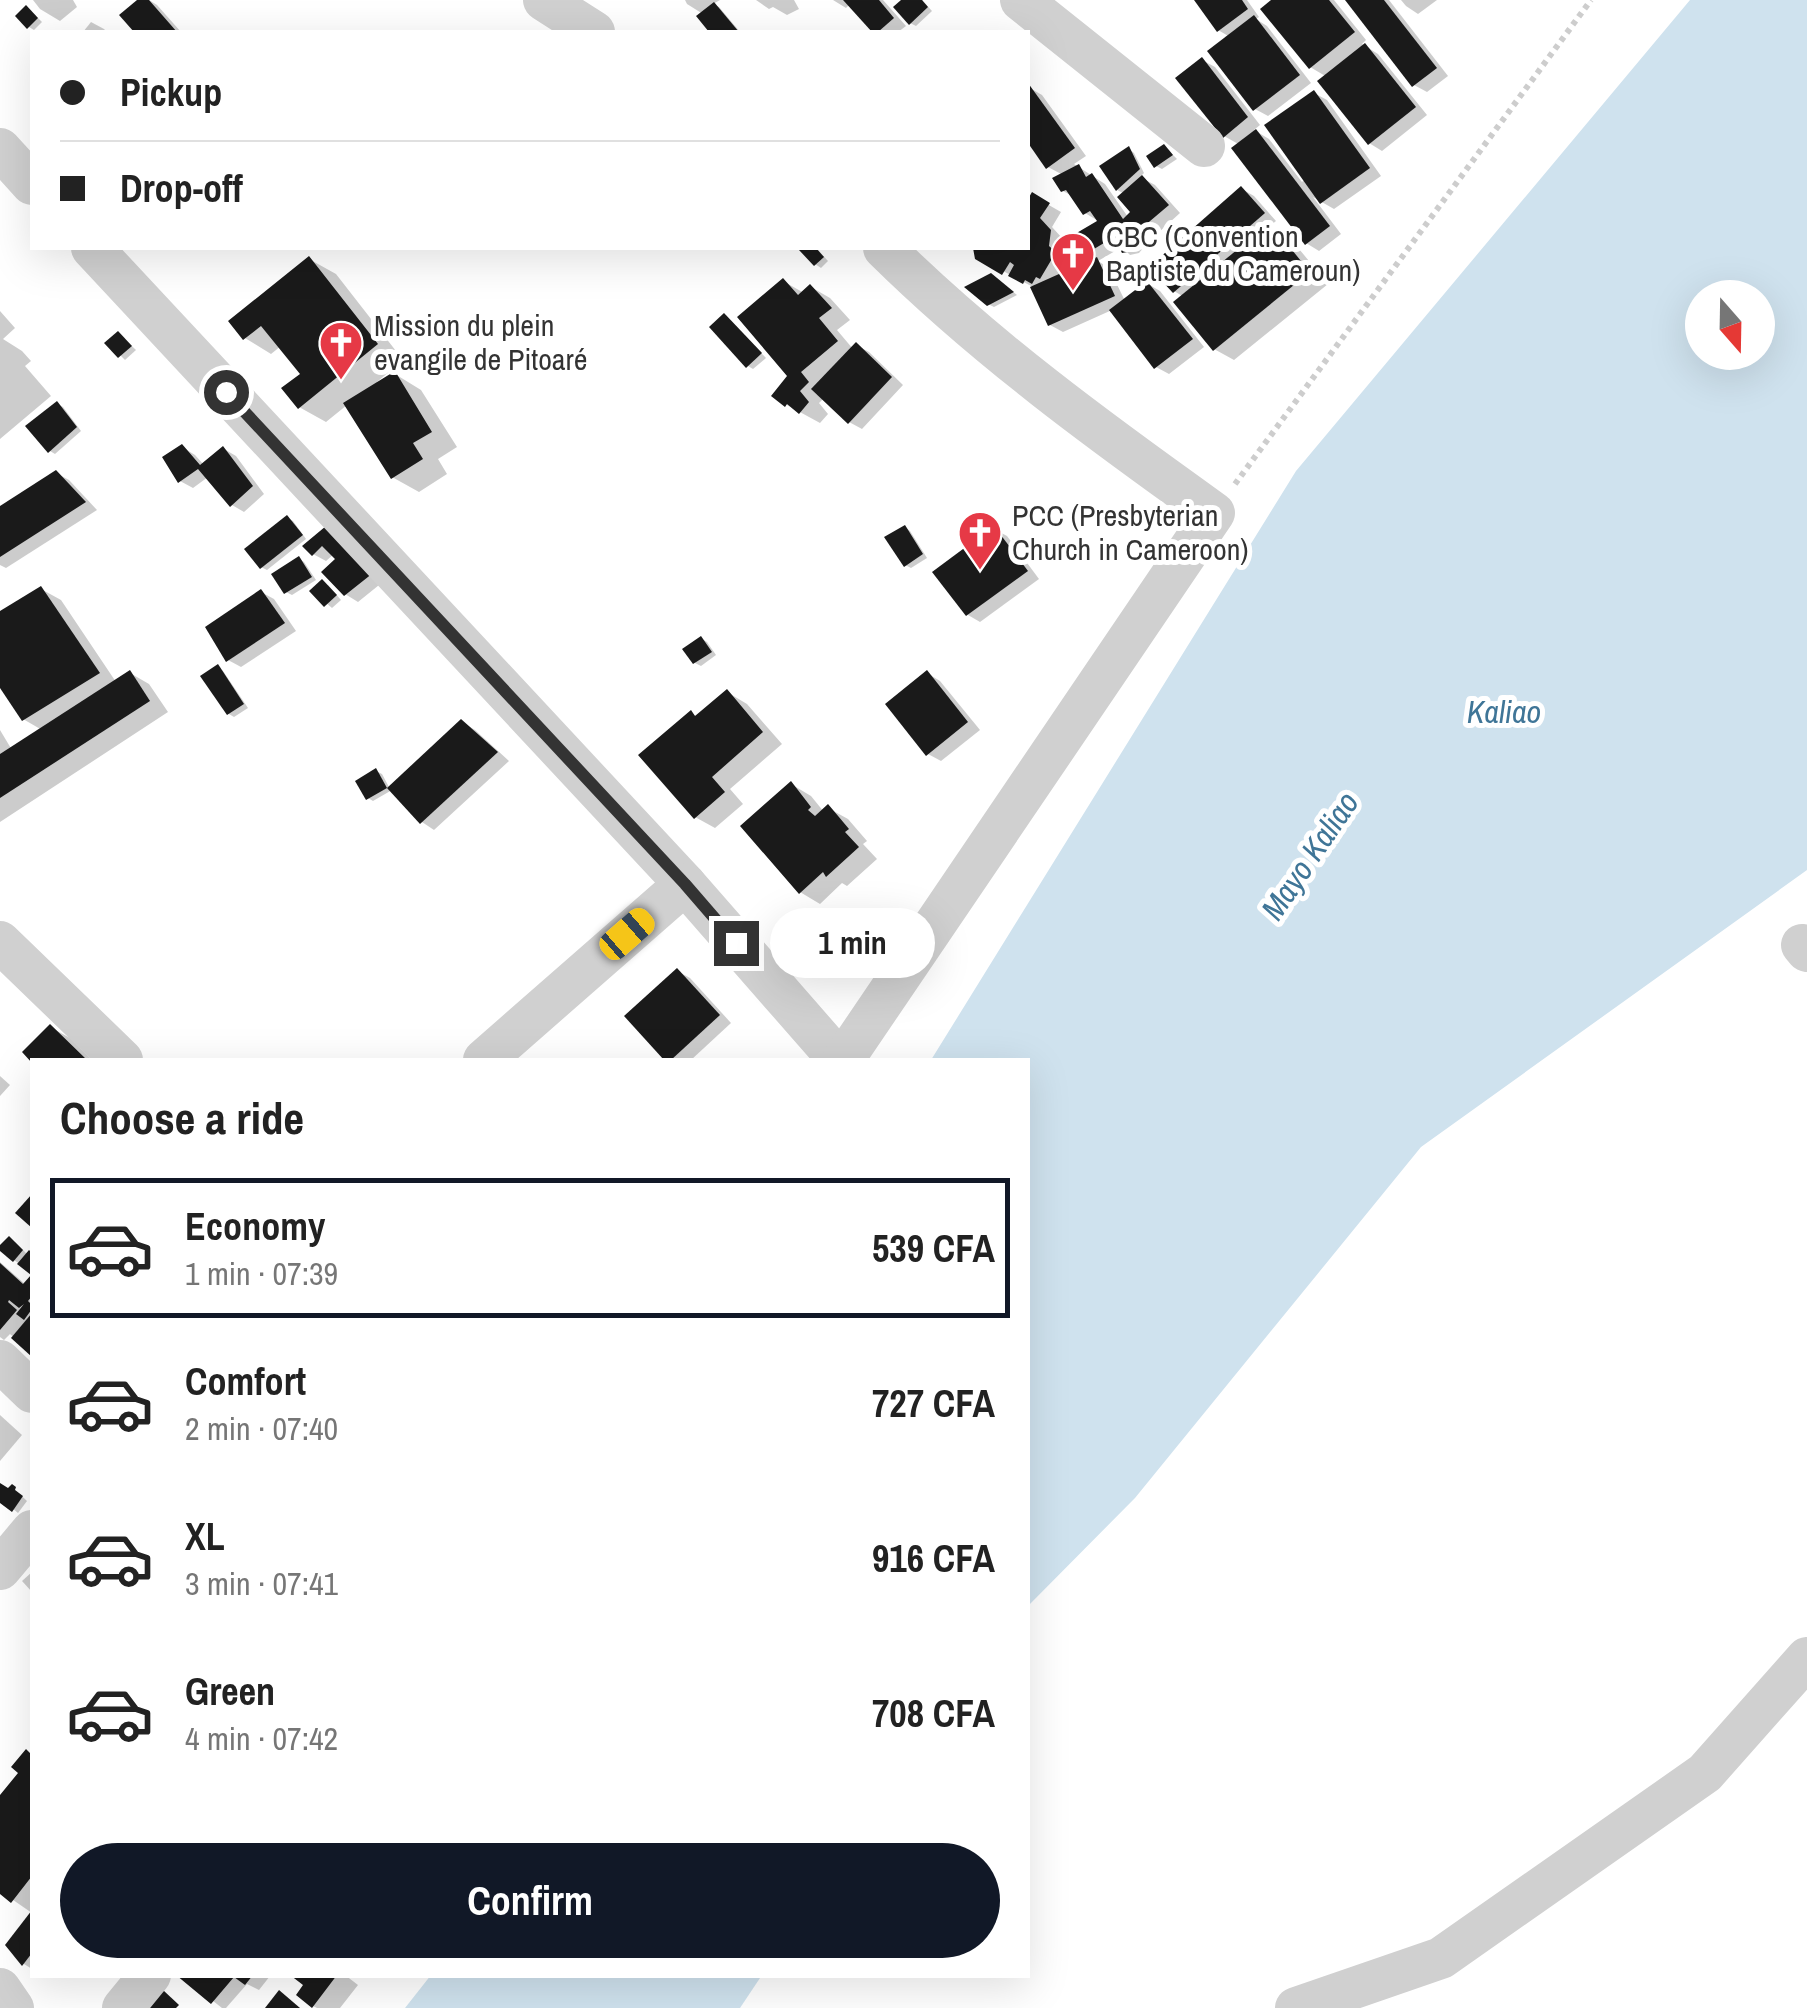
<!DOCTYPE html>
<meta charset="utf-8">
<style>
body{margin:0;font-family:"Archivo Narrow",sans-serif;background:#f2f2f2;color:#222;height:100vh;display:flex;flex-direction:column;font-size:38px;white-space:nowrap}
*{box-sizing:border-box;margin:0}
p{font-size:32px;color:#767676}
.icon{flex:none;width:55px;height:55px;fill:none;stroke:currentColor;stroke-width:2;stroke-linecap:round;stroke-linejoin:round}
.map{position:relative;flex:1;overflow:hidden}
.panel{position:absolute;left:30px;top:1058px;width:1000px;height:920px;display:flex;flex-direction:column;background:#fff;border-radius:0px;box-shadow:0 10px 40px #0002}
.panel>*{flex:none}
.guide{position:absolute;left:30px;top:30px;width:1000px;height:220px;border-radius:0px;box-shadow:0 10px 40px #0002;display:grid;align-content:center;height:220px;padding:0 30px;background:#fff}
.needle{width:65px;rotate:160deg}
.controls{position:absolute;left:1685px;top:280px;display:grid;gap:20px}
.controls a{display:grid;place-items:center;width:90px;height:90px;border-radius:50%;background:#fff;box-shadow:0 10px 40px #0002;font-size:50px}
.end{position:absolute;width:45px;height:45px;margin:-22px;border:12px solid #333;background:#fff;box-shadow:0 0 0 5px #fff}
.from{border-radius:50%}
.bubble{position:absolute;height:70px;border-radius:35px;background:#fff;box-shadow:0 10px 40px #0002;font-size:32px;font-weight:700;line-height:70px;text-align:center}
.car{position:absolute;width:30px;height:60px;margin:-30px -15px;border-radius:12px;box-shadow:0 0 8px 2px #0007;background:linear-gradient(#f5c518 24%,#345 0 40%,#f5c518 0 76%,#345 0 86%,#f5c518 0)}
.guide b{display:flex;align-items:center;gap:35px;height:95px;font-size:38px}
.guide b+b{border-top:2px solid #e0e0e0}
.guide i{width:25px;height:25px;background:#222}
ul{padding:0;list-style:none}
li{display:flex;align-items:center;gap:30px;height:140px;margin:0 20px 15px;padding:0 10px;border:5px solid transparent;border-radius:0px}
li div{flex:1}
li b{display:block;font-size:38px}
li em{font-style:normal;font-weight:700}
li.selected{border-color:#111827}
li>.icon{width:90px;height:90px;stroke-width:1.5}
h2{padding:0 30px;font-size:45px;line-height:120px}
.button{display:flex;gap:20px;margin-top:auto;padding:20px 30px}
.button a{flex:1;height:115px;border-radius:60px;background:#111827;color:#fff;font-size:40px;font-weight:700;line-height:115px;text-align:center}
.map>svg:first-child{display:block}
.water{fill:#cfe2ee;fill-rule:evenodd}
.shadow{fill:#0003}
.building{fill:#1a1a1a}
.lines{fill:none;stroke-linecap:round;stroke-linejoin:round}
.path{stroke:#cdcdcd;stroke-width:6;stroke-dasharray:5 5;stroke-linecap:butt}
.minor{stroke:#d0d0d0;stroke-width:42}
.route{stroke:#333;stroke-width:12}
.labels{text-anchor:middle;stroke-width:10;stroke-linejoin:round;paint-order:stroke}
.poi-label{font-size:30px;fill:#333;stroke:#fff;text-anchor:start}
.water-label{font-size:32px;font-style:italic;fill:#3f7597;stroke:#fff}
</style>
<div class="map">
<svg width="1807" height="2008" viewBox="0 0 1807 2008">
<rect width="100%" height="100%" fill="#fff"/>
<!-- water -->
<g class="water">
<path d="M1690 0H1807V870L1421 1147 1135 1498 1028 1606V1060H931L1296 471ZM1702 298H1758V352H1702Z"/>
<polygon points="431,1975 762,1975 740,2008 405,2008"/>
</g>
<!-- shadow -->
<g class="shadow">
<polygon points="33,0 73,0 77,7 60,21 40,9"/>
<polygon points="141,0 149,0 157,5 181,32 137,32 123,16"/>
<polygon points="685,0 720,0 713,4 719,7 740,32 713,32 700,17 703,14 687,4"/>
<polygon points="756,0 794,0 799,9 787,15 773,7 769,9"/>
<polygon points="833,0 883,0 906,26 898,32 875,32 850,4 846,8"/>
<polygon points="905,0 922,0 932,11 916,26 910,23"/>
<polygon points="1196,0 1247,0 1259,17 1256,19 1267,26 1311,83 1268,116 1255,109 1230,37 1218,30"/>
<polygon points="1275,0 1334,0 1366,40 1362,44 1378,54 1427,115 1382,151 1369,143 1327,77 1310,67"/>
<polygon points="1349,0 1389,0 1448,76 1427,92 1414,85"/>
<polygon points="1401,0 1437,0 1418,14 1406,6"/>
<polygon points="31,11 42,22 34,30 29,27"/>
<polygon points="91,22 104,29 107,32 83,32"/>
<polygon points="1202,60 1215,67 1260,125 1254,130 1269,139 1302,182 1305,179 1314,93 1327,100 1381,176 1334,209 1313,197 1341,234 1319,251 1306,243 1240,145 1224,136"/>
<polygon points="1028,87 1042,95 1086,156 1074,164 1105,184 1128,217 1133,213 1125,194 1117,190 1129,149 1134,153 1144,173 1140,177 1155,185 1180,213 1158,233 1155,231 1148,237 1139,231 1145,246 1139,253 1130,255 1122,247 1098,261 1109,268 1125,301 1148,284 1160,291 1204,347 1169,374 1156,367 1112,310 1063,332 1050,325 1033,287 977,257 976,248 1028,248 1028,204 1033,196 1061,212 1052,227 1063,239 1061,256 1067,261 1057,278 1086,265 1076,259 1100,222 1085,213 1074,197 1063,191 1063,175 1048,167 1028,139"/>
<polygon points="1165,147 1177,159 1162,169 1156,166"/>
<polygon points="1242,189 1254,196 1276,221 1270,226 1290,238 1328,284 1234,360 1214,349 1184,297 1174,291"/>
<polygon points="805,248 816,248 828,261 821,268 815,264 803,250"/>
<polygon points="309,259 336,274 403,360 377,382 379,384 395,374 421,390 457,447 438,459 447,474 419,492 392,477 347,405 326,422 299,407 303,374 281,346 271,354 245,338"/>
<polygon points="997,279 1017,295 994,307 988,304"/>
<polygon points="783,281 804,293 811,287 830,298 850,320 837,330 853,349 856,345 869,352 903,385 862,429 849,422 824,398 819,403 828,414 820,423 787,405 774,395 790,376"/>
<polygon points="0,311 15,328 3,339 22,351 31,361 25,366 51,396 0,439"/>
<polygon points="730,320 766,358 753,369 748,366"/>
<polygon points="119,334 136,350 125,360 108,343"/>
<polygon points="57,404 63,407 81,431 55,454 50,451"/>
<polygon points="182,447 195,455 204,465 224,449 236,456 264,494 244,512 232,505 208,477 193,488 180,481"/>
<polygon points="56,473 69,480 97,510 6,568 0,565 0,509"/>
<polygon points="287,518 293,521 306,539 267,570 261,567"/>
<polygon points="905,527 910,531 927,558 911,568 905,565"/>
<polygon points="994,529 1007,536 1039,579 980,622 968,615"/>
<polygon points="345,531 384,581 358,602 345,594 339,559 334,554 326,561 313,554 306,546"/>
<polygon points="299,559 304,562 316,580 292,595 286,592"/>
<polygon points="328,585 341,600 332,608 312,591"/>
<polygon points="41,589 61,600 116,682 130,673 149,684 168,712 0,822 0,730 12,750 42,730 23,719 0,684 0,614"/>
<polygon points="261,592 274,599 296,631 241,667 228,660"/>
<polygon points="702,639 707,642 716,655 701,666 695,663"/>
<polygon points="218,667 223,671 248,708 234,717 229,714"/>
<polygon points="927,673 940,681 980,730 941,761 928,754"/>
<polygon points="727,692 747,704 782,744 730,789 743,804 715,828 695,817 691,713 698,717"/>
<polygon points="462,722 475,730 509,761 434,830 422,822 392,790 373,801 368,798 376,771 382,774 390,789"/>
<polygon points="791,784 811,796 824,812 828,808 848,819 867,841 863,844 877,859 847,886 842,883 820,904 800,892"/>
<polygon points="677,971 690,978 731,1023 691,1060 667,1060"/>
<polygon points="50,1027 70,1038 92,1060 33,1060"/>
<polygon points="0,1076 10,1085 0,1096"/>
<polygon points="15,1242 28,1255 32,1255 32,1273 14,1260"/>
<polygon points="0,1262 26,1285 32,1277 32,1353 10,1334 4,1340 0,1337"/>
<polygon points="0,1415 22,1435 0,1461"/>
<polygon points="12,1487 27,1501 18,1513 0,1498"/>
<polygon points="32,1572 32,1592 22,1581"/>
<polygon points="26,1752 32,1756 32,1913 0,1891 0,1799 22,1772"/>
<polygon points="32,1914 32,1969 24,1964 8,1945"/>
<polygon points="180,1975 268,1975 270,1976 259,1990 247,1984 226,2008 222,2008"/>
<polygon points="294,1975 345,1975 358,1985 340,2008 317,2008 313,2006 307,1985"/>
</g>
<!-- building -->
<g class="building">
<polygon points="137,0 149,0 177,32 134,32 119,15"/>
<polygon points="843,0 879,0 894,18 878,32 872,32"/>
<polygon points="901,0 922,0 928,7 909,25 893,7"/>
<polygon points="1194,0 1242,0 1248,9 1217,32"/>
<polygon points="1271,0 1329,0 1355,32 1309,69 1260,9"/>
<polygon points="1345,0 1384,0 1437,68 1412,87"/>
<polygon points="714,2 739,32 709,32 696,16"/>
<polygon points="26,5 38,18 27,29 15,16"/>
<polygon points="1254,15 1300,75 1253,111 1207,51"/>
<polygon points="1365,43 1416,107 1368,145 1317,81"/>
<polygon points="1202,57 1248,117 1223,138 1175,78"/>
<polygon points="1028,83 1075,148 1046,169 1028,143"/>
<polygon points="1314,90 1370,168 1320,204 1264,125"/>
<polygon points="1256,129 1330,226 1305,245 1231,148"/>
<polygon points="1164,144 1173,155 1154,168 1146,156"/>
<polygon points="1129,146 1140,169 1116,191 1099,166"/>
<polygon points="1079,164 1086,177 1092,173 1123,219 1130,212 1117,197 1142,175 1169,205 1143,227 1141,225 1134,232 1128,224 1108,238 1109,240 1074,261 1063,241 1097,221 1090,211 1083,215 1066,190 1061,192 1052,178"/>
<polygon points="1241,186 1265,213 1173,293 1149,267"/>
<polygon points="1032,192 1050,203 1040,218 1051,230 1049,246 1056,252 1040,279 1036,277 1032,284 1025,280 1023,284 1008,276 1014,265 1010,262 1002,275 975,259 973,248 1028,248 1028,199"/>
<polygon points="1270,223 1310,272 1213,351 1173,302"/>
<polygon points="1136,231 1141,243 1133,251 1122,253 1116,241"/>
<polygon points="802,248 816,248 824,257 814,266 799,250"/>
<polygon points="309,256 378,344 298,409 281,388 300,374 261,326 243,340 228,321"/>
<polygon points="1097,257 1115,296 1048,326 1030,287"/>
<polygon points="991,273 1014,292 987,306 964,287"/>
<polygon points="783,278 798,295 810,284 832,308 819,318 838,341 801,372 809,382 800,391 809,402 799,414 787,404 785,407 771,396 787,376 737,317"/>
<polygon points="1147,281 1193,339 1154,369 1109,310"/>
<polygon points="724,313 762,353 746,368 709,327"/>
<polygon points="118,331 132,346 118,358 104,343"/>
<polygon points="856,342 892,377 848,424 811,389"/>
<polygon points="395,371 432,432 413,443 423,459 391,479 343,403"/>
<polygon points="57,401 77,427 48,453 25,426"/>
<polygon points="182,444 200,465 223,446 253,486 230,507 198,469 178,483 162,457"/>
<polygon points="56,470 86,502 0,557 0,506"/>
<polygon points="287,515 303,535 260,569 244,549"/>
<polygon points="332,521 373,573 344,596 321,572 335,559 322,546 312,556 302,546"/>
<polygon points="905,525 923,554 904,567 884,537"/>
<polygon points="994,526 1028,571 966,616 932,572"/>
<polygon points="299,556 312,577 284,594 271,574"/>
<polygon points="322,579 337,595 324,607 309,591"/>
<polygon points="41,586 100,673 22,721 0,688 0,611"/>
<polygon points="261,589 285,623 226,662 205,627"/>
<polygon points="701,636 712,652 693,664 682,649"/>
<polygon points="218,664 244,704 227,715 200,676"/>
<polygon points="130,670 150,701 0,798 0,754"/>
<polygon points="927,670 968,722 926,756 885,704"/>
<polygon points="727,689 763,732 712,777 725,792 694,819 638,755 691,710 695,716"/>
<polygon points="461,719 498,752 420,824 387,788"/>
<polygon points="376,768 387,788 366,800 355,781"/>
<polygon points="791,781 811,807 808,810 815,816 828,804 849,829 845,832 859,847 826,877 823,872 799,894 740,826"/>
<polygon points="677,968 720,1015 671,1060 664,1060 624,1016"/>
<polygon points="50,1024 87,1060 32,1060 32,1063 22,1052"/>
<polygon points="32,1194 32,1228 15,1213"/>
<polygon points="9,1236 23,1250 13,1262 0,1251 0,1245"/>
<polygon points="29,1250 32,1253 32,1296 28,1301 32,1305 32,1309 24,1320 16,1314 24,1304 19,1308 9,1300 8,1302 17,1310 0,1330 0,1263 23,1284 31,1275 17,1264"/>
<polygon points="32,1313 32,1357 11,1338"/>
<polygon points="0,1483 8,1488 12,1484 16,1487 15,1490 23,1496 12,1512 0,1503"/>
<polygon points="26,1749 32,1755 32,1876 11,1903 0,1894 0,1795 18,1773 11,1767"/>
<polygon points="32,1910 32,1953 22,1966 5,1945"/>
<polygon points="176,1975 253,1975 245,1985 234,1977 211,2004"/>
<polygon points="290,1975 337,1975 312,2008 296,1995 303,1985"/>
<polygon points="163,1990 179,2005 176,2008 147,2008"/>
<polygon points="279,1990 300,2008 265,2008"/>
</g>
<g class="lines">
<!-- path -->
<polyline class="path" points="1235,484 1591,0"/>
<!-- minor -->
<g class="minor">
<polyline points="544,0 594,32"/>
<polyline points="1021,0 1204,146"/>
<polyline points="0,149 32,184"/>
<polyline points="92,248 685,884 839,1060"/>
<polyline points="0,942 122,1060"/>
<polyline points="1802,945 1807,951"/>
<polyline points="484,1060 685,884"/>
<path d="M843 1060 1214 513C1099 431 984 347 884 248"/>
<polyline points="0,1361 32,1392"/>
<polyline points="0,1569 32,1531"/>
<polyline points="0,1989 13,2008"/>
<polyline points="123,2008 150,1975"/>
<polyline points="1296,2008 1441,1958 1705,1773 1807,1658"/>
</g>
</g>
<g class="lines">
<!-- route -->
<polyline class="route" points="226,392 685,884 736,943"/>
</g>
<!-- icons -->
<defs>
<symbol id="church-pin" viewBox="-11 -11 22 30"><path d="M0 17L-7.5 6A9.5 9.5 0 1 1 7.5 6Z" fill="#e63946" stroke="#fff"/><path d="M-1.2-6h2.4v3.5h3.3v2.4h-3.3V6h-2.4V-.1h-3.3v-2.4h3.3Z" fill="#fff"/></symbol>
</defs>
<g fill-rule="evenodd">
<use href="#church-pin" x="1048" y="229" width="50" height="68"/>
<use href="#church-pin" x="316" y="318" width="50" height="68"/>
<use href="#church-pin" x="955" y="508" width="50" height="68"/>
</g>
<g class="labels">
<!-- poi labels -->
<g class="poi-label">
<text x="1106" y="247">CBC (Convention<tspan x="1106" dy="34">Baptiste du Cameroun)</tspan></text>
<text x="374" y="336">Mission du plein<tspan x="374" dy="34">evangile de Pitoaré</tspan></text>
<text x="1012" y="526">PCC (Presbyterian<tspan x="1012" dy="34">Church in Cameroon)</tspan></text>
</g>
<!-- water labels -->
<g class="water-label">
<text x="1504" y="723">Kaliao</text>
<text transform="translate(1310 856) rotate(-56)" y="11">Mayo Kaliao</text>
</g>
</g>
</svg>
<div class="controls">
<a><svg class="needle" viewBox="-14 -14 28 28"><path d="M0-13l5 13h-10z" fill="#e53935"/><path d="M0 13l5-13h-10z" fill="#767676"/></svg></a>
</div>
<i class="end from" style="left:226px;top:392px"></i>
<i class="end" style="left:736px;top:943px"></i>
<div class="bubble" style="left:770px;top:908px;width:165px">1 min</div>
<i class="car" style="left:627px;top:934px;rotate:49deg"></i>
<div class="guide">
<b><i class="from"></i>Pickup</b>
<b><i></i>Drop-off</b>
</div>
<section class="panel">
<h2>Choose a ride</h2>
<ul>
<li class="selected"><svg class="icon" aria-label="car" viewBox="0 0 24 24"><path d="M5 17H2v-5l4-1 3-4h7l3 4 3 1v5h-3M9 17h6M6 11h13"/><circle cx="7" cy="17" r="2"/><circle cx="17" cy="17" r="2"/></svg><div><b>Economy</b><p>1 min · 07:39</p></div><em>539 CFA</em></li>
<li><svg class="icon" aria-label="car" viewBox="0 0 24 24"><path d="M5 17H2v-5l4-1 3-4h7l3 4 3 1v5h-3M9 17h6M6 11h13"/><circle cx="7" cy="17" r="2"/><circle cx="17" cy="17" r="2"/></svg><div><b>Comfort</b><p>2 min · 07:40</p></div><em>727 CFA</em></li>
<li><svg class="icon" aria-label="car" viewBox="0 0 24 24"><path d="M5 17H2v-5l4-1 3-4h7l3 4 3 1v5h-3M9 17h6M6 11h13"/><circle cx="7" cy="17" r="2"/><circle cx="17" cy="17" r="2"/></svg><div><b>XL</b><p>3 min · 07:41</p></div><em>916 CFA</em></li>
<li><svg class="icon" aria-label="car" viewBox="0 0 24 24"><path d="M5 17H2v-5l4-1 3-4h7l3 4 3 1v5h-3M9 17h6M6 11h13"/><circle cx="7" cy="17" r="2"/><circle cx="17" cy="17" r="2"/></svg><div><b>Green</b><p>4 min · 07:42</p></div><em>708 CFA</em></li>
</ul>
<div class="button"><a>Confirm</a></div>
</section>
</div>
